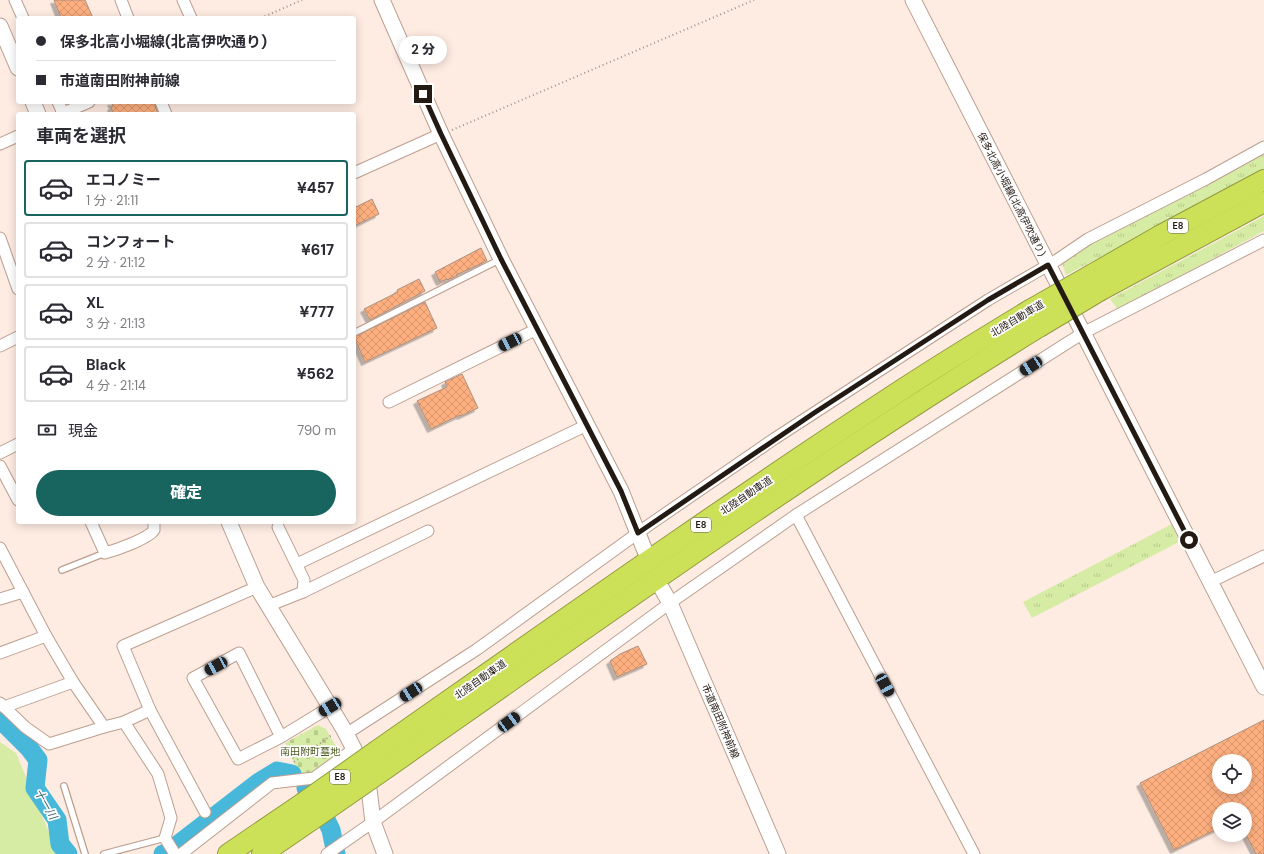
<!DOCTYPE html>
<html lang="ja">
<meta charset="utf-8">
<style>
body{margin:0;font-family:"DM Sans","Noto Sans JP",sans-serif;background:#f7f7f7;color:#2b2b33;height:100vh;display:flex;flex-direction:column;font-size:15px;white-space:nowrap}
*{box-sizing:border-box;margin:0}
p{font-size:13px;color:#7c7c81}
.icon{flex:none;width:22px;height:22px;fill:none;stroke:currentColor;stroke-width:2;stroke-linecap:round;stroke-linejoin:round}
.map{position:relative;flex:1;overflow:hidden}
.drawer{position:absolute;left:16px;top:112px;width:340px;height:412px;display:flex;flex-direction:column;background:#fff;border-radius:4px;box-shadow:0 2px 10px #0003}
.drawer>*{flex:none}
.hud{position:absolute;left:16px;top:16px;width:340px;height:88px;border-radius:4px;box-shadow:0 2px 10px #0003;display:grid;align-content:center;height:88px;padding:0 20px;background:#fff}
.tools{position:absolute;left:1212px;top:754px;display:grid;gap:8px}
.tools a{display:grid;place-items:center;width:40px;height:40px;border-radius:50%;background:#fff;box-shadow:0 2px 10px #0003;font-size:20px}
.end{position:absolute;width:18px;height:18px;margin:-9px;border:5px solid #241a14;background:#fff;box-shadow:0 0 0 2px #fff}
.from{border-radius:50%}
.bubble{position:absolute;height:28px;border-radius:14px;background:#fff;box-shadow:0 2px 10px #0003;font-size:13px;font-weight:800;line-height:28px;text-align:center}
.car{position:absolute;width:12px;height:24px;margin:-12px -6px;border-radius:5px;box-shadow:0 0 3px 1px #0007;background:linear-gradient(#222 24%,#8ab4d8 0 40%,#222 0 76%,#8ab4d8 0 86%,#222 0)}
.hud b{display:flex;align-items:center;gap:14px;height:38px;font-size:15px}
.hud b+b{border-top:1px solid #e1e1e2}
.hud i{width:10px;height:10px;background:#2b2b33}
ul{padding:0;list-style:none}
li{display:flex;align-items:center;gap:12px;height:56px;margin:0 8px 6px;padding:0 12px;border:2px solid #e1e1e2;border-radius:4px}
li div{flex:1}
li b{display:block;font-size:15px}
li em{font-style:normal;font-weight:800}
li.selected{border-color:#18645f}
li>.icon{width:36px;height:36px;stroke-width:1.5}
h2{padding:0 20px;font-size:18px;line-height:48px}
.pay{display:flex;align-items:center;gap:10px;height:44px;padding:0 20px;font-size:15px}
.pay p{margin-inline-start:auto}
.cta{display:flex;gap:8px;margin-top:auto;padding:8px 20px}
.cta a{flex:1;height:46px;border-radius:24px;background:#18645f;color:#fff;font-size:16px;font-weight:800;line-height:46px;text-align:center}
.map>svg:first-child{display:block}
.grass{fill:url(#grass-tufts)}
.cemetery{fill:url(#cemetery-stones)}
.green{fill:#d6eca4}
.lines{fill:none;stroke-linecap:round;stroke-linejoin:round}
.river{stroke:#47b8da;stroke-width:19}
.building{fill:url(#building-cross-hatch);stroke:#ab9080;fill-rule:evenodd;filter:url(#shadow)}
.lane-casing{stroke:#bb9f8f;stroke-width:8}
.street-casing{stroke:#bb9f8f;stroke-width:13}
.secondary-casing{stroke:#bb9f8f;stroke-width:17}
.highway-casing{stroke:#929b40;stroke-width:22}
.path{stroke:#a1938b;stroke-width:2;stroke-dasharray:1 3;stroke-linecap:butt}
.lane{stroke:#fff;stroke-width:5.5}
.street{stroke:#fff;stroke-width:11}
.secondary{stroke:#fff;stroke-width:15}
.highway{stroke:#cde158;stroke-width:20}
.highway-bridge-casing{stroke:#929b40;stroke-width:22;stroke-linecap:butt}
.highway-bridge{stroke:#cde158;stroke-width:20}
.route{stroke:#241a14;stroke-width:5}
.labels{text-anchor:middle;stroke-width:3.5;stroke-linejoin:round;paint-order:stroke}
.shield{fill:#fdfdfd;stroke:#655e5a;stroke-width:1}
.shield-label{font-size:9px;font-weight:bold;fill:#241a14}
.street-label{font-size:10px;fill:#241a14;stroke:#fdfdfd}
.park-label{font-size:10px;fill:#4d5d22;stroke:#fdfdfd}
.water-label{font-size:11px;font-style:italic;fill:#2f5d6d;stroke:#fdfdfd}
</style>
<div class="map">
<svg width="1264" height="854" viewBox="0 0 1264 854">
<defs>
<pattern id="grass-tufts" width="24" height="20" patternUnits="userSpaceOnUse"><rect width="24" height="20" fill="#d6eca4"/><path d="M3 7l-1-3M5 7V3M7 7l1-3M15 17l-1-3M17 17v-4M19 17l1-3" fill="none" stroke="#b8ca8c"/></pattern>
<pattern id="cemetery-stones" width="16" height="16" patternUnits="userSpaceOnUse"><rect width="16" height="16" fill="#d6eca4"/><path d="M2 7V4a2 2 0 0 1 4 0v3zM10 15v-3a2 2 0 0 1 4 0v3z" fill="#b8ca8c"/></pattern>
<pattern id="building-cross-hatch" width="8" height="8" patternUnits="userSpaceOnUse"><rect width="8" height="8" fill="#fdaf7f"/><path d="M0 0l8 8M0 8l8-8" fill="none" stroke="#d9966d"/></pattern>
<filter id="shadow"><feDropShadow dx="-3.5" dy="3.5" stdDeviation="0" flood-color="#0004"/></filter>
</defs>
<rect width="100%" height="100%" fill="#feece2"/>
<!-- grass -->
<g class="grass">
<polygon points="1264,154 1264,172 1066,275 1062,262 1093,239"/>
<polygon points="1264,216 1264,231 1118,310 1110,299"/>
<polygon points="1172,524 1181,541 1032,618 1023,602"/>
</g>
<!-- cemetery -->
<polygon class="cemetery" points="318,725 326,729 341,755 301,778 285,743"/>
<!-- green -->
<polygon class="green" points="0,742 16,753 58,854 0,854"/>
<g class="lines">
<!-- river -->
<g class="river">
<polyline points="0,719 29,748 38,760 35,788 57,820 60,844 68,854"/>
<polyline points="306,788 320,807 331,830 336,854"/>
<polyline points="163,854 167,853 259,782 277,771 292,774"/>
</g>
</g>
<!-- building -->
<g class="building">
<polygon points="54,0 85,0 93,18 61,18"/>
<polygon points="111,102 154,102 158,114 113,114 111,107 113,106"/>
<polygon points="372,199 379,214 354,226 354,208"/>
<polygon points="481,248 487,261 456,275 457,276 447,280 447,279 440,282 435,272"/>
<polygon points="419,279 425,291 370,320 364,309 398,292 397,290"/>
<polygon points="425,302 437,328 365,362 354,337"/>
<polygon points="462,374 478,408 461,416 460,415 431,429 417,401 447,387 445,382"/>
<polygon points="638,646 647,664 617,677 610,661 620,654"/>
<path d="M1264 720V854H1256L1245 833V809H1219V828L1174 850 1140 783ZM1219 761H1245V787H1219Z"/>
</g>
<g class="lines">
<defs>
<g id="lane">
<polyline points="354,333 501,259"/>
<polyline points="62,570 105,553"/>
<polyline points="64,786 85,854"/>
<polyline points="104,854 165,838"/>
</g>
<g id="street">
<polyline points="15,0 23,18"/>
<polyline points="121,0 128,18"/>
<polyline points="183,0 191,18"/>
<polyline points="58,102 63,113"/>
<polyline points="161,102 166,114"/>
<polyline points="61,114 89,102"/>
<polyline points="0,144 18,136"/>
<polyline points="354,173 441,134"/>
<polyline points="0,238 18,289"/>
<polyline points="0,346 18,337"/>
<polyline points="389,402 537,329"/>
<polyline points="0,453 18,444"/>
<polyline points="0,466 18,500"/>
<polyline points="796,515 974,854"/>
<path d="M91 522 105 553C116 550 148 539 154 530V522"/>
<polyline points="278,527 304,580 303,592"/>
<polyline points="0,548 46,636 73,682 104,727 49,744 25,727 0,703"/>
<polyline points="297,564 587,425"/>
<polyline points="1210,582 1264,556"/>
<polyline points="0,599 23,592"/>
<polyline points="268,606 303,592 428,531"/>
<polyline points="0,653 46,636"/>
<polyline points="4,707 73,682"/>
<polyline points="124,722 158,774 171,818 165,838 175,854"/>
<polyline points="104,727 124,722 150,710"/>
<polyline points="346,734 476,650 649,525 774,439 988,300 1057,260 1088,239 1206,179 1264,147"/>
<polyline points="281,737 239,653 193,678 238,759 281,737 330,707"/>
<polyline points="205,812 150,710 123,646 257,587"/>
<polyline points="181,854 272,783 314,778 354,749"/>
<polyline points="327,854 373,822 670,603 796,515 1083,333 1264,240"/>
</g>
<g id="secondary">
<polyline points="382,0 441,134 501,259 621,491 645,551"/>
<polyline points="913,0 1264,687"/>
<polyline points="0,26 18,68"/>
<polyline points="33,102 38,114"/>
<polyline points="229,522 257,587 343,728 354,749 369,789 373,822 385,854"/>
<polyline points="662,589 670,603 778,854"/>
</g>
<g id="highway">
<polyline points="1093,274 1161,235 1264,180"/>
<polyline points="1101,290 1264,202"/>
<path d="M378 750C552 628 725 505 903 389 944 362 987 336 1030 310"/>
<path d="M388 767C603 616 816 464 1039 327"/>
<polyline points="228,854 303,803"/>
<polyline points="262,854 313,819"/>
</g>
</defs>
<!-- lane casing -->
<use href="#lane" class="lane-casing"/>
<!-- street casing -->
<use href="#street" class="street-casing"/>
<!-- secondary casing -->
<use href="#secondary" class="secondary-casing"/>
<!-- highway casing -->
<use href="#highway" class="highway-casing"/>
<!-- path -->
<g class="path">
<polyline points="261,18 302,0"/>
<polyline points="452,130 754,0"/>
<polyline points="294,762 333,734"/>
</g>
<!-- lane -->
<use href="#lane" class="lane"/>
<!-- street -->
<use href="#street" class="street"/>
<!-- secondary -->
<use href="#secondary" class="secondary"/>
<!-- highway -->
<use href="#highway" class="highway"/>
<defs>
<g id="highway-bridge">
<polyline points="1030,310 1093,274"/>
<polyline points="1039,327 1101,290"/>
<polyline points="303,803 378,750"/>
<polyline points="313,819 388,767"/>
</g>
</defs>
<!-- highway-bridge casing -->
<use href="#highway-bridge" class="highway-bridge-casing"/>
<!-- highway-bridge -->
<use href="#highway-bridge" class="highway-bridge"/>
</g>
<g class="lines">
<!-- route -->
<polyline class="route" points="423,94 441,134 501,259 621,491 638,533 814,413 988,300 1048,265 1189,540"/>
</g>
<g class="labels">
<!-- shield labels -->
<g class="shield">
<rect x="1168" y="219" width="20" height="14" rx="3"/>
<rect x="691" y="518" width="20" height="14" rx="3"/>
<rect x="330" y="770" width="20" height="14" rx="3"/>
</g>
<g class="shield-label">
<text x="1178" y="229">E8</text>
<text x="701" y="528">E8</text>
<text x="340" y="780">E8</text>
</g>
<!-- street labels -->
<g class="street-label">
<text transform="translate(1012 194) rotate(63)" y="4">保多北高小堀線(北高伊吹通り)</text>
<text transform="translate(1017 318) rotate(-31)" y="4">北陸自動車道</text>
<text transform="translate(746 495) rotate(-34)" y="4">北陸自動車道</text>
<text transform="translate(480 679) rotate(-35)" y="4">北陸自動車道</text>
<text transform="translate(721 721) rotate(67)" y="4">市道南田附神前線</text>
</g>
<!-- park labels -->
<g class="park-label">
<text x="310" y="755">南田附町墓地</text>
</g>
<!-- water labels -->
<g class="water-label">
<text transform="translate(46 804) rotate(60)" y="4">十一川</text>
</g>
</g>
</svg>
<div class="tools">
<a><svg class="icon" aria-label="locate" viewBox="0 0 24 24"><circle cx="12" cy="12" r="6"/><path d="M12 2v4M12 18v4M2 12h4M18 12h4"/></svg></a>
<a><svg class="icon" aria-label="layers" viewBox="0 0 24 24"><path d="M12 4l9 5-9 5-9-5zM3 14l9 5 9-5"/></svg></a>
</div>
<i class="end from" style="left:1189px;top:540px"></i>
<i class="end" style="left:423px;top:94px"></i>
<div class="bubble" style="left:399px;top:36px;width:48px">2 分</div>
<i class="car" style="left:510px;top:342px;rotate:244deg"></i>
<i class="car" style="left:1031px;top:366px;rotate:237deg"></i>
<i class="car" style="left:216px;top:666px;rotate:241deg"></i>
<i class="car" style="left:885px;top:685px;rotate:152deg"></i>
<i class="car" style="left:411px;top:692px;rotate:237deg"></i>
<i class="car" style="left:330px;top:707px;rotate:239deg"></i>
<i class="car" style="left:509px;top:722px;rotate:54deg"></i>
<div class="hud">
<b><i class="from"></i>保多北高小堀線(北高伊吹通り)</b>
<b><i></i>市道南田附神前線</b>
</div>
<section class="drawer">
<h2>車両を選択</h2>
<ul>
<li class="selected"><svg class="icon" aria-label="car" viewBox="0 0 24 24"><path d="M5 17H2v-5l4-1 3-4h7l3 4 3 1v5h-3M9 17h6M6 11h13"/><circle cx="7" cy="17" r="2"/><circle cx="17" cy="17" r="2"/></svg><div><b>エコノミー</b><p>1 分 · 21:11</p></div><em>¥457</em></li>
<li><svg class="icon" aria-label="car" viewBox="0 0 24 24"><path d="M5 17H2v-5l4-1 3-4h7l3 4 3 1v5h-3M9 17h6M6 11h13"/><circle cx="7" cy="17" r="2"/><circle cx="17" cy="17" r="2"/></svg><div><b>コンフォート</b><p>2 分 · 21:12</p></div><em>¥617</em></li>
<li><svg class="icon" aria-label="car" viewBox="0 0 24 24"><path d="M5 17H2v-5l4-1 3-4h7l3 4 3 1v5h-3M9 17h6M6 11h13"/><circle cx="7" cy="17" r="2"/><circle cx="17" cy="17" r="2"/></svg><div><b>XL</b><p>3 分 · 21:13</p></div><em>¥777</em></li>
<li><svg class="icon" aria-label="car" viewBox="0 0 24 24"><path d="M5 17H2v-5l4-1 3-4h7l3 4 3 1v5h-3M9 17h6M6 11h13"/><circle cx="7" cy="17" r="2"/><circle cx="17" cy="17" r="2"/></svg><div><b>Black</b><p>4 分 · 21:14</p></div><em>¥562</em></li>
</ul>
<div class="pay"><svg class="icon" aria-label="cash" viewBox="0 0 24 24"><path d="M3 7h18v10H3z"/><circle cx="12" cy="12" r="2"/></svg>現金<p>790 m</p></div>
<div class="cta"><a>確定</a></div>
</section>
</div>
